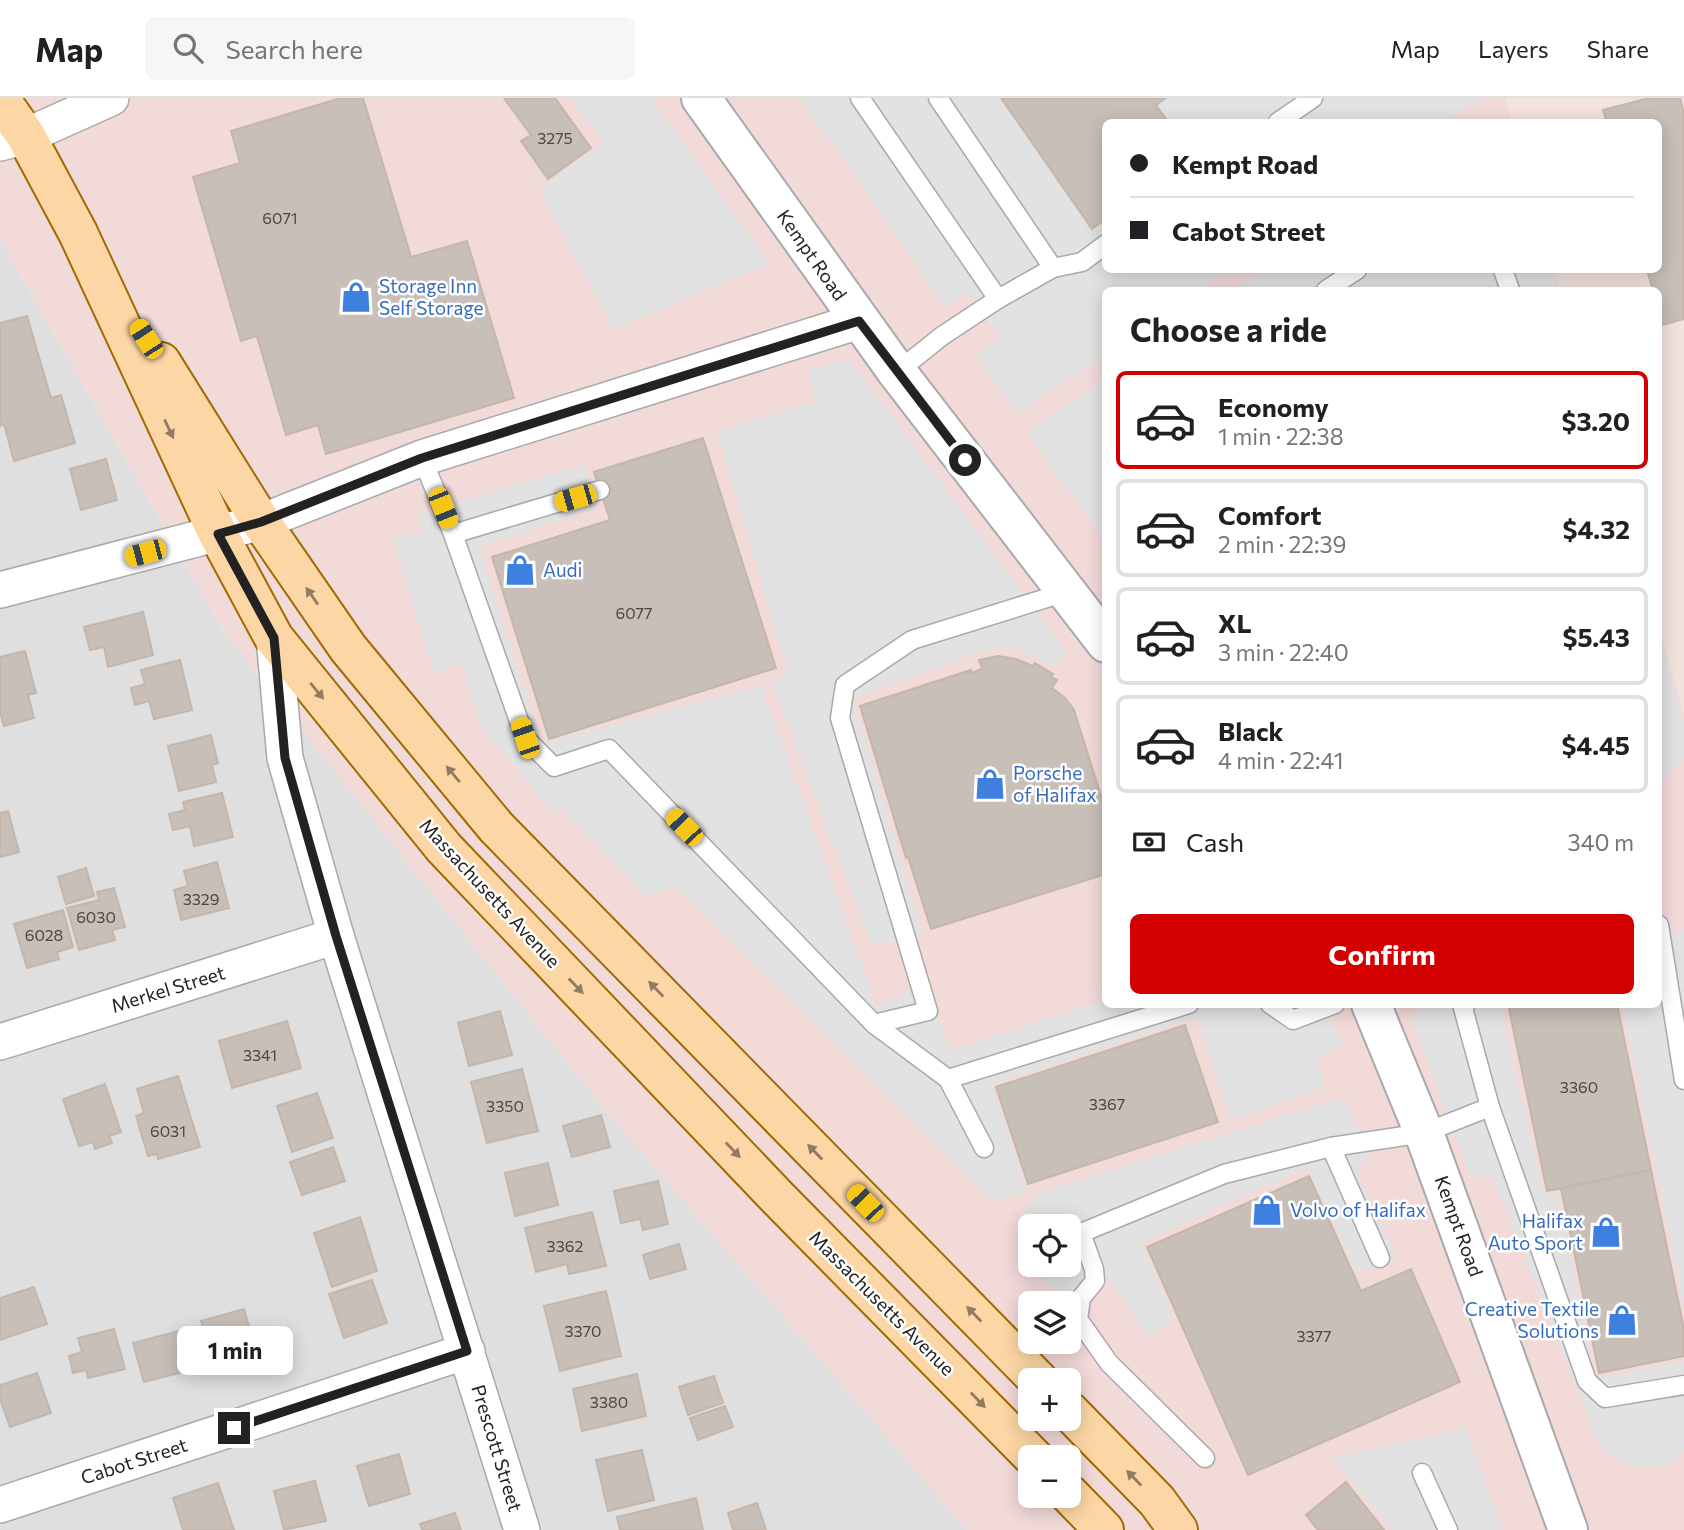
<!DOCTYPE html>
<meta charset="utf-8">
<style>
body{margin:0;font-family:Commissioner,sans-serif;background:#f6f6f6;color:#202124;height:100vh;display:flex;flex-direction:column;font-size:26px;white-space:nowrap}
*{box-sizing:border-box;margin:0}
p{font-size:23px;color:#757577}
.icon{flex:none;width:38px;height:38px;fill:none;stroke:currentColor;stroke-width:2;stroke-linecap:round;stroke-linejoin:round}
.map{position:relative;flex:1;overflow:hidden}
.drawer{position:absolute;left:1102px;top:189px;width:560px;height:721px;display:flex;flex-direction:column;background:#fff;border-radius:10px;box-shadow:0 4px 18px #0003}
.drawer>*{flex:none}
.banner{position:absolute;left:1102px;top:21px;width:560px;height:154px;border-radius:10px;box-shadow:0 4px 18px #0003;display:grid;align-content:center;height:154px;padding:0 28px;background:#fff}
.fabs{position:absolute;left:1018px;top:1116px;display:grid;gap:14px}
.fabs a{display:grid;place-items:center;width:63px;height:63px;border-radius:10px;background:#fff;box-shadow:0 4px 18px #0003;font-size:35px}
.end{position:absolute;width:32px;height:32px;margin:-16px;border:9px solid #222;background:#fff;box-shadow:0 0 0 4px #fff}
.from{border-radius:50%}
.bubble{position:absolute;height:49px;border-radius:10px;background:#fff;box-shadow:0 4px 18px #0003;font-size:23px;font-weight:700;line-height:49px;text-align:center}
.car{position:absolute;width:21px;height:42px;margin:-21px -10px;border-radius:9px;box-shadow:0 0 5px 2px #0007;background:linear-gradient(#f5c518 24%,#345 0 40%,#f5c518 0 76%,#345 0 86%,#f5c518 0)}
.banner b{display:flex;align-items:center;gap:24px;height:66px;font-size:26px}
.banner b+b{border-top:2px solid #e0e0e0}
.banner i{width:18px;height:18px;background:#202124}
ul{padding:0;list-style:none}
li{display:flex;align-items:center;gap:21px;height:98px;margin:0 14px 10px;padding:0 14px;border:4px solid #e0e0e0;border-radius:10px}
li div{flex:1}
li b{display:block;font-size:26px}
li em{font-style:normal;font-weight:700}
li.current{border-color:#d40000}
li>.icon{width:63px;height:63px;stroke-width:1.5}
h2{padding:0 28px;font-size:32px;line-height:84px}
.pay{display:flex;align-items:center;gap:18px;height:77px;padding:0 28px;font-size:26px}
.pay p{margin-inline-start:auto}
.button{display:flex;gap:14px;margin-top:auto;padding:14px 28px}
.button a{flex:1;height:80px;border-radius:10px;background:#d40000;color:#fff;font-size:28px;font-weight:700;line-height:80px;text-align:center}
header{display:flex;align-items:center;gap:42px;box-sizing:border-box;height:98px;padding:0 35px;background:#fff;border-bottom:2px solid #e0e0e0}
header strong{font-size:33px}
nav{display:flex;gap:38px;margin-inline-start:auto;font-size:24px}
.search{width:490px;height:63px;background:#f6f6f6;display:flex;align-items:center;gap:18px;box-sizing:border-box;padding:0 24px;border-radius:10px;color:#757577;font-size:26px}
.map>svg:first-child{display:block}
.residential{fill:#e0dfdf}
.commercial{fill:#f2dad9;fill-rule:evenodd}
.military{fill:#f3e3dd}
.parking{fill:#e2e2e2}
.building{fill:#c7bfb8;stroke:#c4b6ab;stroke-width:2}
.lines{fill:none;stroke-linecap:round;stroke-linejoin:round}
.service-casing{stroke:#a9a9a9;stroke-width:21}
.minor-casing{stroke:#a9a9a9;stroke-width:38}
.tertiary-casing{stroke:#a9a9a9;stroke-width:42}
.primary-casing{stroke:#a06b00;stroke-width:42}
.service{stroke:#fff;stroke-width:18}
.minor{stroke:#fff;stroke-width:35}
.tertiary{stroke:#fff;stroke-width:38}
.primary{stroke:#fcd6a4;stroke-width:38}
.oneway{fill:#8f7c63}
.route{stroke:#222;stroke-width:9}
.labels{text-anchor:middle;stroke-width:5;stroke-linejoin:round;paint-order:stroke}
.number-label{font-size:16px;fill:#4b4948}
.street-label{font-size:19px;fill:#222;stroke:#fff}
.shop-label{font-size:19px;fill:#366cbe;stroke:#fff;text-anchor:start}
</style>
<header>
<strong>Map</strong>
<div class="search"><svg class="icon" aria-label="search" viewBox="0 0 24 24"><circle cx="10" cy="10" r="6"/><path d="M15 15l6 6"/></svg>Search here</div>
<nav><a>Map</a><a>Layers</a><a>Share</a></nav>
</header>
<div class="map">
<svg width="1684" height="1432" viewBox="0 0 1684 1432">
<rect width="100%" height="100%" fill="#f2efe9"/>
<!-- residential -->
<polygon class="residential" points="0,141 225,536 605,1012 967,1432 0,1432"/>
<!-- commercial -->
<path class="commercial" d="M0 0H1505L1512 24H1106V172H1555L1561 192H1106V906H1659V529L1684 615V1432H967L605 1012 225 536 0 141ZM1031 1129H1069V1167H1031ZM1031 1206H1069V1244H1031ZM1031 1283H1069V1321H1031ZM1031 1360H1069V1398H1031Z"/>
<!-- military -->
<polygon class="military" points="1505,0 1684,0 1684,615 1659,529 1659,192 1561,192 1555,172 1659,172 1659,24 1512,24"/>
<!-- parking -->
<g class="parking">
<polygon points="570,0 651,0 770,166 614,231 539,91 604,45"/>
<polygon points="800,0 1001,0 1092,130 1106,120 1106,172 1230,172 1199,192 1106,192 1106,256 1018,316 976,256 999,239 967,195 946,209"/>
<polygon points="1166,0 1482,0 1446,24 1168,24 1156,7"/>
<polygon points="1263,172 1551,172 1557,192 1233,192"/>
<polygon points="851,263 1068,557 1053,568 1014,550 995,549 853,600 923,837 872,847 772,585 788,575 717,333 815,304 809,271"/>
<polygon points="1106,280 1106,445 1027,334"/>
<polygon points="584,366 596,410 479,449 542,646 761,587 877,909 926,886 951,952 1106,902 1106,906 1112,907 1114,911 1132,906 1323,907 1345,947 1316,961 1325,989 1230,1022 1197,919 992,986 1027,1094 994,1104 675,788 647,799 562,711 555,717 481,628 462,566 434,575 393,442 422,433 417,417"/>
<polygon points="1659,535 1684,622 1684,661 1659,685"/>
<polygon points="1684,832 1684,1206 1622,907 1659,906 1659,839"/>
<polygon points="1425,907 1500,907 1544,1096 1558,1094 1595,1281 1684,1263 1684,1353 1670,1367 1646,1370 1630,1367 1601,1351 1494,1081 1471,1078 1410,918"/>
<polygon points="1345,999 1369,1061 1355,1069 1397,1158 1357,1175 1307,1069 1142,1145 1174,1221 1147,1239 1111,1183 1069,1208 1069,1206 1060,1206 1037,1167 1069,1167 1069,1129 1031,1129 1031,1154 1017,1122 1041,1094"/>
<polygon points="1465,1330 1503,1432 1391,1432 1333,1360"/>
</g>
<!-- building -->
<g class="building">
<polygon points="341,0 363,0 411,159 467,143 514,300 326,356 318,327 286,337 257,238 241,243 193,79 240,65 231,33"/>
<polygon points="504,0 555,0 591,50 548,81 521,43 531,37"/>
<polygon points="1001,0 1166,0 1156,7 1168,24 1106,24 1106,120 1092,131"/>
<polygon points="1649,0 1680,0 1684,15 1684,221 1662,227 1659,216 1659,192 1653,192 1647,172 1659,172 1659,24 1607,24 1603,12"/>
<polygon points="27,218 51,300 61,297 75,345 14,363 4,326 0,328 0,225"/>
<polygon points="703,340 776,570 549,641 492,459 610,422 594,374"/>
<polygon points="106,361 117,402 81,412 70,371"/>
<polygon points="143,514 153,557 108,569 104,549 90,552 84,529"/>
<polygon points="25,553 36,595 28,597 34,620 4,628 0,614 0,559"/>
<polygon points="998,558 1016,561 1033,568 1035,565 1053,576 1051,579 1057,582 1052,590 1065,600 1074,612 1106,714 1106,776 931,831 908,759 906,760 860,608 971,572 971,575 982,571 979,562"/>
<polygon points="180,562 192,612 154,621 149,603 135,607 131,590 145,586 141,572"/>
<polygon points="211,637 218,665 212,667 216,684 179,693 168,648"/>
<polygon points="222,695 233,739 194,748 190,728 173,732 169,716 185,712 183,704"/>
<polygon points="8,713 19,754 0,759 0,715"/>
<polygon points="217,764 229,810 181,822 174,792 188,788 184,773"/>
<polygon points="86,770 94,798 66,806 58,779"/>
<polygon points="114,790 125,829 112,832 115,842 79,852 67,810 99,802 97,794"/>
<polygon points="63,812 73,849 57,854 59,861 27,870 14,826"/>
<polygon points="1508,906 1617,906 1651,1072 1547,1093"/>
<polygon points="500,913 512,957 469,968 458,925"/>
<polygon points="287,923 301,970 232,990 219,943"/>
<polygon points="1185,927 1218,1024 1028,1086 996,989"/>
<polygon points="522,971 538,1033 487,1045 471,984"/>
<polygon points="178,978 200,1049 158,1061 157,1056 148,1058 136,1018 144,1015 137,991"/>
<polygon points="105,986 121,1034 109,1038 112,1045 95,1051 93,1044 79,1048 63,1001"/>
<polygon points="317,995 333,1040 292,1054 277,1008"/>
<polygon points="601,1017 610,1049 572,1059 563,1028"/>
<polygon points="333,1049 345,1083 302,1097 290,1064"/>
<polygon points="548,1065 558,1107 515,1118 505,1075"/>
<polygon points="1651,1072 1684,1231 1684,1258 1599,1275 1561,1090"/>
<polygon points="1309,1078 1361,1193 1411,1171 1460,1284 1248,1377 1147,1149"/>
<polygon points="658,1083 668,1126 643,1132 640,1121 621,1125 614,1093"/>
<polygon points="592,1114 606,1168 569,1176 567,1166 536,1174 525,1130"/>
<polygon points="360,1119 377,1173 332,1189 314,1135"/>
<polygon points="679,1146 686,1171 650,1181 643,1157"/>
<polygon points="372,1182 387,1225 344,1240 329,1196"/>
<polygon points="34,1189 47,1226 0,1242 0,1200"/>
<polygon points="606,1193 621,1258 560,1273 544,1208"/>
<polygon points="244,1211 255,1249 211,1261 201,1223"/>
<polygon points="114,1231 125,1271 88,1280 86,1272 73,1275 69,1258 82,1254 78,1240"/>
<polygon points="179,1233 190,1272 144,1284 133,1245"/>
<polygon points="37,1275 51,1315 10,1329 0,1301 0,1287"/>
<polygon points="637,1276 646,1318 582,1333 573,1291"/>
<polygon points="714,1278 723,1305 688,1317 679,1289"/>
<polygon points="725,1308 733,1329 698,1342 690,1320"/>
<polygon points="642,1352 654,1402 608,1413 596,1362"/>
<polygon points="399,1356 410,1396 369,1408 357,1368"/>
<polygon points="315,1383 326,1423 284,1432 274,1393"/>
<polygon points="1346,1384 1384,1432 1318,1432 1306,1417"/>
<polygon points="218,1385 234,1432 183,1432 173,1400"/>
<polygon points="696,1400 703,1432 620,1432 617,1419"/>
<polygon points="757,1405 766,1432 733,1432 728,1415"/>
<polygon points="455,1415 461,1432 422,1432 420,1426"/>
</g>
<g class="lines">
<defs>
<g id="service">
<polyline points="860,0 998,201"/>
<polyline points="938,0 1053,170"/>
<polyline points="1278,24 1313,0"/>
<polyline points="1503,172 1510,192"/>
<polyline points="1326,192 1357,172"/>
<polyline points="897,274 942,238 998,201 1053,170 1082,164 1106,146"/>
<polyline points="422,360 453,436 525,640 554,669 609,651 874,926 948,981 1189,906"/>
<polyline points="453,436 600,392"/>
<polyline points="1659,827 1684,982"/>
<polyline points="1270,906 1293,922 1335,906"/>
<polyline points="1466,906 1463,910 1490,1009 1587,1283 1605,1300 1684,1287"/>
<polyline points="874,926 928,913 840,620 845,587 912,542 1066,494"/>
<polyline points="948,981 984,1050"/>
<polyline points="1331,1049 1380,1160"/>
<polyline points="1205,1360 1109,1265 1078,1221 1081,1200 1095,1183 1094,1171 1081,1135 1224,1076 1331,1049 1424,1035 1490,1009"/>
<polyline points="1422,1375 1448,1432"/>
</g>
<g id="minor">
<polyline points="0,45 26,38 111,0"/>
<polyline points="0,492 261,424 422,360 859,223"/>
<polyline points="274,540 285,660 336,838 522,1432"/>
<polyline points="0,944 336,838"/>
<polyline points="0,1407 467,1253"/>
</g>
<g id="tertiary">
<polyline points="701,0 897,274 1106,545"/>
<polyline points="1371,906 1424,1035 1568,1432"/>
</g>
<g id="primary">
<polyline points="0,1 26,38 78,135 218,436 274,540 444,750 777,1099 1034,1360"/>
<polyline points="161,264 261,424 348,550 496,729 1039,1283"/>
<polyline points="1069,1313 1157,1403 1178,1432"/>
<polyline points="1069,1396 1104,1432"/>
</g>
</defs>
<!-- service casing -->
<use href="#service" class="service-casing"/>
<!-- minor casing -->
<use href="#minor" class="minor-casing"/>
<!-- tertiary casing -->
<use href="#tertiary" class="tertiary-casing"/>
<!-- primary casing -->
<use href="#primary" class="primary-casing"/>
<!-- service -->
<use href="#service" class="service"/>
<!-- minor -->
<use href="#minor" class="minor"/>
<!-- tertiary -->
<use href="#tertiary" class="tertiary"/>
<!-- primary -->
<use href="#primary" class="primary"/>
</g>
<!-- one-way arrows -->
<defs><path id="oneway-solid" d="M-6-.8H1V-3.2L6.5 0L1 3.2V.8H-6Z" transform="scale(1.75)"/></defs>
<g class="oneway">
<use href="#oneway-solid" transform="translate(169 331) rotate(65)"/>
<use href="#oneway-solid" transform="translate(312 498) rotate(-125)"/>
<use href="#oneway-solid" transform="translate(317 593) rotate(51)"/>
<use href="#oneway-solid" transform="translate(453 676) rotate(-130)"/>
<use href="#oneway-solid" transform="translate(576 888) rotate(46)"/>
<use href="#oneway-solid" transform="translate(656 891) rotate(-134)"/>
<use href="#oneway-solid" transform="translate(733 1052) rotate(46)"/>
<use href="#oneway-solid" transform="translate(815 1054) rotate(-134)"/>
<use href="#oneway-solid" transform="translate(974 1216) rotate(-134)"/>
<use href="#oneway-solid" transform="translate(978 1302) rotate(46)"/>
<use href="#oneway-solid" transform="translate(1134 1380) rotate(-134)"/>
</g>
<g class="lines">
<!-- route -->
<polyline class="route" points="234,1330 467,1253 336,838 285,660 274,540 218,436 261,424 422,360 859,223 965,362"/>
</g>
<!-- icons -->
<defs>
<symbol id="shop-bare" viewBox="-9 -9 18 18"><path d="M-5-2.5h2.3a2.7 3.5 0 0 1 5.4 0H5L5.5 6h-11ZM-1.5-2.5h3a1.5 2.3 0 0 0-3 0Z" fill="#3f7fe0" stroke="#fff" stroke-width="2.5" paint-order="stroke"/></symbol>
</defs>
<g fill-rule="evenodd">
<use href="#shop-bare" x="334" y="177" width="44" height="44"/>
<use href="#shop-bare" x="498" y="450" width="44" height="44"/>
<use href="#shop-bare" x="968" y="664" width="44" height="44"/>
<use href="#shop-bare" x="1245" y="1090" width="44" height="44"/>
<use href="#shop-bare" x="1584" y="1112" width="44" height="44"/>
<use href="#shop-bare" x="1600" y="1200" width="44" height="44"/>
</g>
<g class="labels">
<!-- number labels -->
<g class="number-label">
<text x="555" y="46">3275</text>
<text x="280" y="126">6071</text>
<text x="634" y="521">6077</text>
<text x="201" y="807">3329</text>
<text x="96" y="825">6030</text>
<text x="44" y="843">6028</text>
<text x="260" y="963">3341</text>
<text x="1579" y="995">3360</text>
<text x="1107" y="1012">3367</text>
<text x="505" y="1014">3350</text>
<text x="168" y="1039">6031</text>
<text x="565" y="1154">3362</text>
<text x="583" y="1239">3370</text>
<text x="1314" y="1244">3377</text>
<text x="609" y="1310">3380</text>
</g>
<!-- street labels -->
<g class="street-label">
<text transform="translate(812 157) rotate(55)" y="7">Kempt Road</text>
<text transform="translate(490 795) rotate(47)" y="7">Massachusetts Avenue</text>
<text transform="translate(168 891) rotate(-17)" y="7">Merkel Street</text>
<text transform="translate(1459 1128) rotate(70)" y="7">Kempt Road</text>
<text transform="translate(882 1205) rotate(45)" y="7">Massachusetts Avenue</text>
<text transform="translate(497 1350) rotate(73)" y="7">Prescott Street</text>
<text transform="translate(134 1363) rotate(-18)" y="7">Cabot Street</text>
</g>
<!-- shop labels -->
<g class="shop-label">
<text x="379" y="195">Storage Inn<tspan x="379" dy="22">Self Storage</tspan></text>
<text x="543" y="479">Audi</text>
<text x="1013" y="682">Porsche<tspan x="1013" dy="22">of Halifax</tspan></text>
<text x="1290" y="1119">Volvo of Halifax</text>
<text x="1583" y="1130" text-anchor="end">Halifax<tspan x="1583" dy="22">Auto Sport</tspan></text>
<text x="1599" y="1218" text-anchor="end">Creative Textile<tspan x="1599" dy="22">Solutions</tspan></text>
</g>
</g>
</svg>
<div class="fabs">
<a><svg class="icon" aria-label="locate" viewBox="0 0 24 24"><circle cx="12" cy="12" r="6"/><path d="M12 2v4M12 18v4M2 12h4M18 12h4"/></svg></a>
<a><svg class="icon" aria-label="layers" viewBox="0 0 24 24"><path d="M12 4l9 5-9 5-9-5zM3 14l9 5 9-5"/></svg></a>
<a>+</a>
<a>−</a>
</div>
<i class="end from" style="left:965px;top:362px"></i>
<i class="end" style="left:234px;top:1330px"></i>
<div class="bubble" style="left:177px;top:1228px;width:116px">1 min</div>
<i class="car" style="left:146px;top:241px;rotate:327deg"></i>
<i class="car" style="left:575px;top:400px;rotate:254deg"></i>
<i class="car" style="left:443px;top:410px;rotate:158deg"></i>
<i class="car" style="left:145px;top:455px;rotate:255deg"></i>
<i class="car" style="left:525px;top:640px;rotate:341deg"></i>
<i class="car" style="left:684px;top:729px;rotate:316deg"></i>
<i class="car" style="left:865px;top:1105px;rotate:316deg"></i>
<div class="banner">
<b><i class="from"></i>Kempt Road</b>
<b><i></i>Cabot Street</b>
</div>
<section class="drawer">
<h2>Choose a ride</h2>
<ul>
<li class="current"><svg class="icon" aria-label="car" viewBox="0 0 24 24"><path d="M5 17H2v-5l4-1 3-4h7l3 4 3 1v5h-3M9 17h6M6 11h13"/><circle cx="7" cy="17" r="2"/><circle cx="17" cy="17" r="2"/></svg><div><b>Economy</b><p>1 min · 22:38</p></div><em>$3.20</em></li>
<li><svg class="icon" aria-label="car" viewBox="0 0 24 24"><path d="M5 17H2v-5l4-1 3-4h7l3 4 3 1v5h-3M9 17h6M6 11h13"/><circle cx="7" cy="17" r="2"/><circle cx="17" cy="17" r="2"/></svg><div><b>Comfort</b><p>2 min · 22:39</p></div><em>$4.32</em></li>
<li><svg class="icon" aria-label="car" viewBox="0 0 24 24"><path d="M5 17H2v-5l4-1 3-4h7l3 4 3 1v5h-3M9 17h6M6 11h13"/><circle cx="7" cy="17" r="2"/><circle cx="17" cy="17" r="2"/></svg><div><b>XL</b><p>3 min · 22:40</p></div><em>$5.43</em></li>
<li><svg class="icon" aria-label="car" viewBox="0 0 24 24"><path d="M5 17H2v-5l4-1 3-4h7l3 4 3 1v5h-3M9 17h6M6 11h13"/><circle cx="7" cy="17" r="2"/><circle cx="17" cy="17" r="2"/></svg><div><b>Black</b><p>4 min · 22:41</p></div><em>$4.45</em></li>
</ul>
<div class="pay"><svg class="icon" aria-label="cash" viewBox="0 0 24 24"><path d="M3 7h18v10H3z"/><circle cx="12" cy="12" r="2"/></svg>Cash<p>340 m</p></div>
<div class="button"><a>Confirm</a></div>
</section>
</div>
